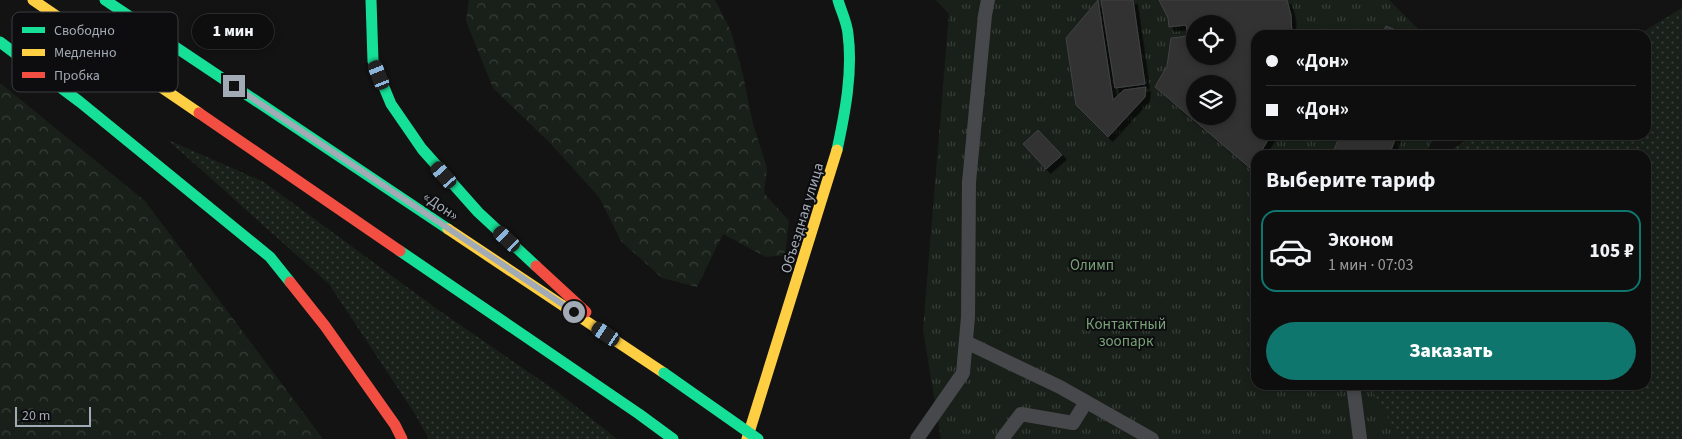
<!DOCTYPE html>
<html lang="ru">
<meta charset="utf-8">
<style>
body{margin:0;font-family:"Source Sans 3",sans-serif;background:#1c1c1c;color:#f1f3f6;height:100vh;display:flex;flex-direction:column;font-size:19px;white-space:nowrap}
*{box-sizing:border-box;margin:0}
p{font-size:16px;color:#9b9c9e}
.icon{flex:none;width:28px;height:28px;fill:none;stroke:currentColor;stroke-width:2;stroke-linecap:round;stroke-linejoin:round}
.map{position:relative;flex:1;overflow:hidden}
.drawer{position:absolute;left:1251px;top:150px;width:400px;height:240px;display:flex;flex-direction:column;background:#0e0e0e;border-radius:15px;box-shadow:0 2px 8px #0003,0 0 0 1px #2e2e2e}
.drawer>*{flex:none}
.banner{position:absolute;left:1251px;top:30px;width:400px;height:110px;border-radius:15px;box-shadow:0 2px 8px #0003,0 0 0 1px #2e2e2e;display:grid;align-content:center;height:110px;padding:0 15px;background:#0e0e0e}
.controls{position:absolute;left:1186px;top:15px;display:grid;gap:10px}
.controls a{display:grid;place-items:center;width:50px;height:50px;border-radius:50%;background:#0e0e0e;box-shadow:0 2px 8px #0003,0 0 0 1px #2e2e2e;font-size:25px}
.scale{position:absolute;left:15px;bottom:12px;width:76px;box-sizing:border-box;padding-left:5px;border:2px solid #a2aab5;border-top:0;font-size:14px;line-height:18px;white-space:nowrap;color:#a2aab5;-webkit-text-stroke:4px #0d0d0f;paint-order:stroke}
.end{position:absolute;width:22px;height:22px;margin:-11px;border:6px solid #a2aab5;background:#111;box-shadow:0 0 0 2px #111}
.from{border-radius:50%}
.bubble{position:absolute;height:35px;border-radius:18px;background:#0e0e0e;box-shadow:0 2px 8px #0003,0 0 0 1px #2e2e2e;font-size:16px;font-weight:800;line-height:35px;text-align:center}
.car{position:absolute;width:15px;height:30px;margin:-15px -8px;border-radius:6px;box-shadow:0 0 4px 1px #0007;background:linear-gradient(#222 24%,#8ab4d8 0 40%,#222 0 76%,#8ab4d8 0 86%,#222 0)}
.banner b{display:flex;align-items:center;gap:18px;height:48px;font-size:19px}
.banner b+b{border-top:1px solid #2e2e2e}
.banner i{width:12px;height:12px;background:#f1f3f6}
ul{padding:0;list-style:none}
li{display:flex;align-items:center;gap:15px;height:82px;margin:0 10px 8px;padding:0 5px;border:2px solid transparent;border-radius:15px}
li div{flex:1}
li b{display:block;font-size:19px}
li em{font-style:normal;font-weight:800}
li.selected{border-color:#0f766e}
li>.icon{width:45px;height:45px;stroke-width:1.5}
h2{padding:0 15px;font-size:22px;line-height:60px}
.primary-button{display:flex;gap:10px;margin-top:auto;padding:10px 15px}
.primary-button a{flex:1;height:58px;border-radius:30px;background:#0f766e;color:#fff;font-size:20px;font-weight:800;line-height:58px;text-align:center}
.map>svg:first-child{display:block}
.grass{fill:url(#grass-dots)}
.forest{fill:url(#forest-crowns)}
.park{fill:url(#park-tufts);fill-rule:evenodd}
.building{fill:#313132;stroke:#414347;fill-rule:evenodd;filter:url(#shadow)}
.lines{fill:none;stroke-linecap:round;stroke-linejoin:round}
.lane{stroke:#47484c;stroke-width:14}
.fast{stroke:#16e098;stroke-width:11}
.slow{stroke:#ffcf43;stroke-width:11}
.jam{stroke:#f24e42;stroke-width:11}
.fast-bridge{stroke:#16e098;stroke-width:11}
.route{stroke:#a2aab5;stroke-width:6}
.labels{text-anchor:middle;stroke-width:4;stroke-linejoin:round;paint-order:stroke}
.street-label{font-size:15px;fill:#a2aab5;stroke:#0d0d0f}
.park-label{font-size:15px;fill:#78a277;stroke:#0d0d0f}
.key{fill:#0d0d0f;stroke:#3a3c41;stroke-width:1}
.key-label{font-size:14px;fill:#a2aab5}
</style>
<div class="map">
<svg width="1682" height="439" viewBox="0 0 1682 439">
<defs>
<pattern id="grass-dots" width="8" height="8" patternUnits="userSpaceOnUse" patternTransform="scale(1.25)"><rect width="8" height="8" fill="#192019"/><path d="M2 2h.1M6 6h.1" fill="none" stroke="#373e38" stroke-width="1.8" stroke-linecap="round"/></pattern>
<pattern id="forest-crowns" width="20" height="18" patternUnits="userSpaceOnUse" patternTransform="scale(1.25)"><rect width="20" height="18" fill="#192019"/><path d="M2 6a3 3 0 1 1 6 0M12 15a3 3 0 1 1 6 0" fill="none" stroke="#373e38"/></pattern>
<pattern id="park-tufts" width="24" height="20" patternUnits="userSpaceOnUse" patternTransform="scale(1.25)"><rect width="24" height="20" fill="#192019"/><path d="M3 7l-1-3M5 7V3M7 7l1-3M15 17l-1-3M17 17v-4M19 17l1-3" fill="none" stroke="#373e38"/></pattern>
<filter id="shadow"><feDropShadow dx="4.5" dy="4.5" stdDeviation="0" flood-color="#0009"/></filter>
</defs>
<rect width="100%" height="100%" fill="#131313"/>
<!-- grass -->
<g class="grass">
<polygon points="1682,8 1682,439 1240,439 1256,385 1646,385 1646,155 1443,155 1475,135 1646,135 1646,35 1638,35"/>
<polygon points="168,140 264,182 437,309 559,393 617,439 429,439 415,414 329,284"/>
</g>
<!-- forest -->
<g class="forest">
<polygon points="469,0 715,0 731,31 743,75 753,124 767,168 764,193 789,221 785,255 766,257 723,234 697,287 662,278 621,241 599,197 551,144 493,88 466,21"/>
<polygon points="0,83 145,201 323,439 0,439"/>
</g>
<!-- park -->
<path class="park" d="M936 0H1389L1424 35H1256V135H1434L1426 155H1256V385H1369L1400 439H941L923 329 949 14ZM1195 24H1228V56H1195ZM1195 84H1228V116H1195Z"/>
<!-- building -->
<g class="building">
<polygon points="1098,0 1113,100 1124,90 1146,87 1145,97 1108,137 1076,105 1066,38"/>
<polygon points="1101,0 1133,0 1145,84 1115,88"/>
<path d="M1159 0H1287L1291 15 1292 35H1256V135H1271L1259 155H1256V159L1250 168 1155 87 1167 66 1171 38 1188 36 1186 25 1169 27 1168 18ZM1195 24H1228V56H1195ZM1195 84H1228V116H1195Z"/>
<polygon points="1386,26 1408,35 1382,35"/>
<polygon points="1038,130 1062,155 1046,169 1023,144"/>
<polygon points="1340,135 1397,135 1389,155 1332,155"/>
</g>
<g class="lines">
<!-- lane -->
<g class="lane">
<polyline points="966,342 1060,387 1152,439"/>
<polyline points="1353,385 1360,439"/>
<polyline points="917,439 963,373 968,317 969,182 985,15 988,0"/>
<polyline points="1002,439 1021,414 1073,423 1086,402"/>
</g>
<!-- fast -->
<g class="fast">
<polyline points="105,0 448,229"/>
<polyline points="371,0 373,61 391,104 422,149 478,212 536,266"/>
<polyline points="0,42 80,102 270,257 290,282"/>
<path d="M837 150C845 113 853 72 848 34 847 22 841 11 838 0"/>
<polyline points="400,251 639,414 673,439"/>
</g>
<!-- slow -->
<g class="slow">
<polyline points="33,0 199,113"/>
<polyline points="448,229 664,373"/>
<polyline points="747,439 837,150"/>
</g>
<!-- jam -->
<g class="jam">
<polyline points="199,113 400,251"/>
<polyline points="536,266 586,312"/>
<polyline points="290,282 325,326 395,425 402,439"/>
</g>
<!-- fast-bridge -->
<polyline class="fast-bridge" points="664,373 758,439"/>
</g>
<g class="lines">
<!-- route -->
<polyline class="route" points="234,86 574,312"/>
</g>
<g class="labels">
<!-- street labels -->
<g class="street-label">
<text transform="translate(441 206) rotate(34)" y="5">«Дон»</text>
<text transform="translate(802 218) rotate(-73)" y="5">Объездная улица</text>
</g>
<!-- park labels -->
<g class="park-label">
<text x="1092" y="270">Олимп</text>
<text x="1126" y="329">Контактный<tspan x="1126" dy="17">зоопарк</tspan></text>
</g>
</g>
<!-- legend -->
<rect x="12" y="12" width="166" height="80" rx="8" class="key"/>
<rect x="22" y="27" width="23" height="6" fill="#16e098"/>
<rect x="22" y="49" width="23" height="7" fill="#ffcf43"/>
<rect x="22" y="72" width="23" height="6" fill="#f24e42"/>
<g class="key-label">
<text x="54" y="35">Свободно</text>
<text x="54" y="57">Медленно</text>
<text x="54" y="80">Пробка</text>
</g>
</svg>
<div class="controls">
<a><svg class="icon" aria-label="locate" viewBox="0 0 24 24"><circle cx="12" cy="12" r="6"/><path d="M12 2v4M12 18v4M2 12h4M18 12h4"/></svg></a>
<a><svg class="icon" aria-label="layers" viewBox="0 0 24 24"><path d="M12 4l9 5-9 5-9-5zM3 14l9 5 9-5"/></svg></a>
</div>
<div class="scale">20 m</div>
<i class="end from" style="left:574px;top:312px"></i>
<i class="end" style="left:234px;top:86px"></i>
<div class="bubble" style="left:192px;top:14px;width:82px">1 мин</div>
<i class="car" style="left:379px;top:75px;rotate:338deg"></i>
<i class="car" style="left:444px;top:175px;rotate:319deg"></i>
<i class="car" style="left:507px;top:239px;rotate:313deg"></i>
<i class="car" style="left:606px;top:334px;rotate:304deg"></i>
<div class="banner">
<b><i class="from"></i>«Дон»</b>
<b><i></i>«Дон»</b>
</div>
<section class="drawer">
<h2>Выберите тариф</h2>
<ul>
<li class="selected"><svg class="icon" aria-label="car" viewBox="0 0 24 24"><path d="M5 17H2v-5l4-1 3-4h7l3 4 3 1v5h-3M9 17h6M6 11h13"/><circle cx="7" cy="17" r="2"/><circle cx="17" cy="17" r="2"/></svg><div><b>Эконом</b><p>1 мин · 07:03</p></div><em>105 ₽</em></li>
</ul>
<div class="primary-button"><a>Заказать</a></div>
</section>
</div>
